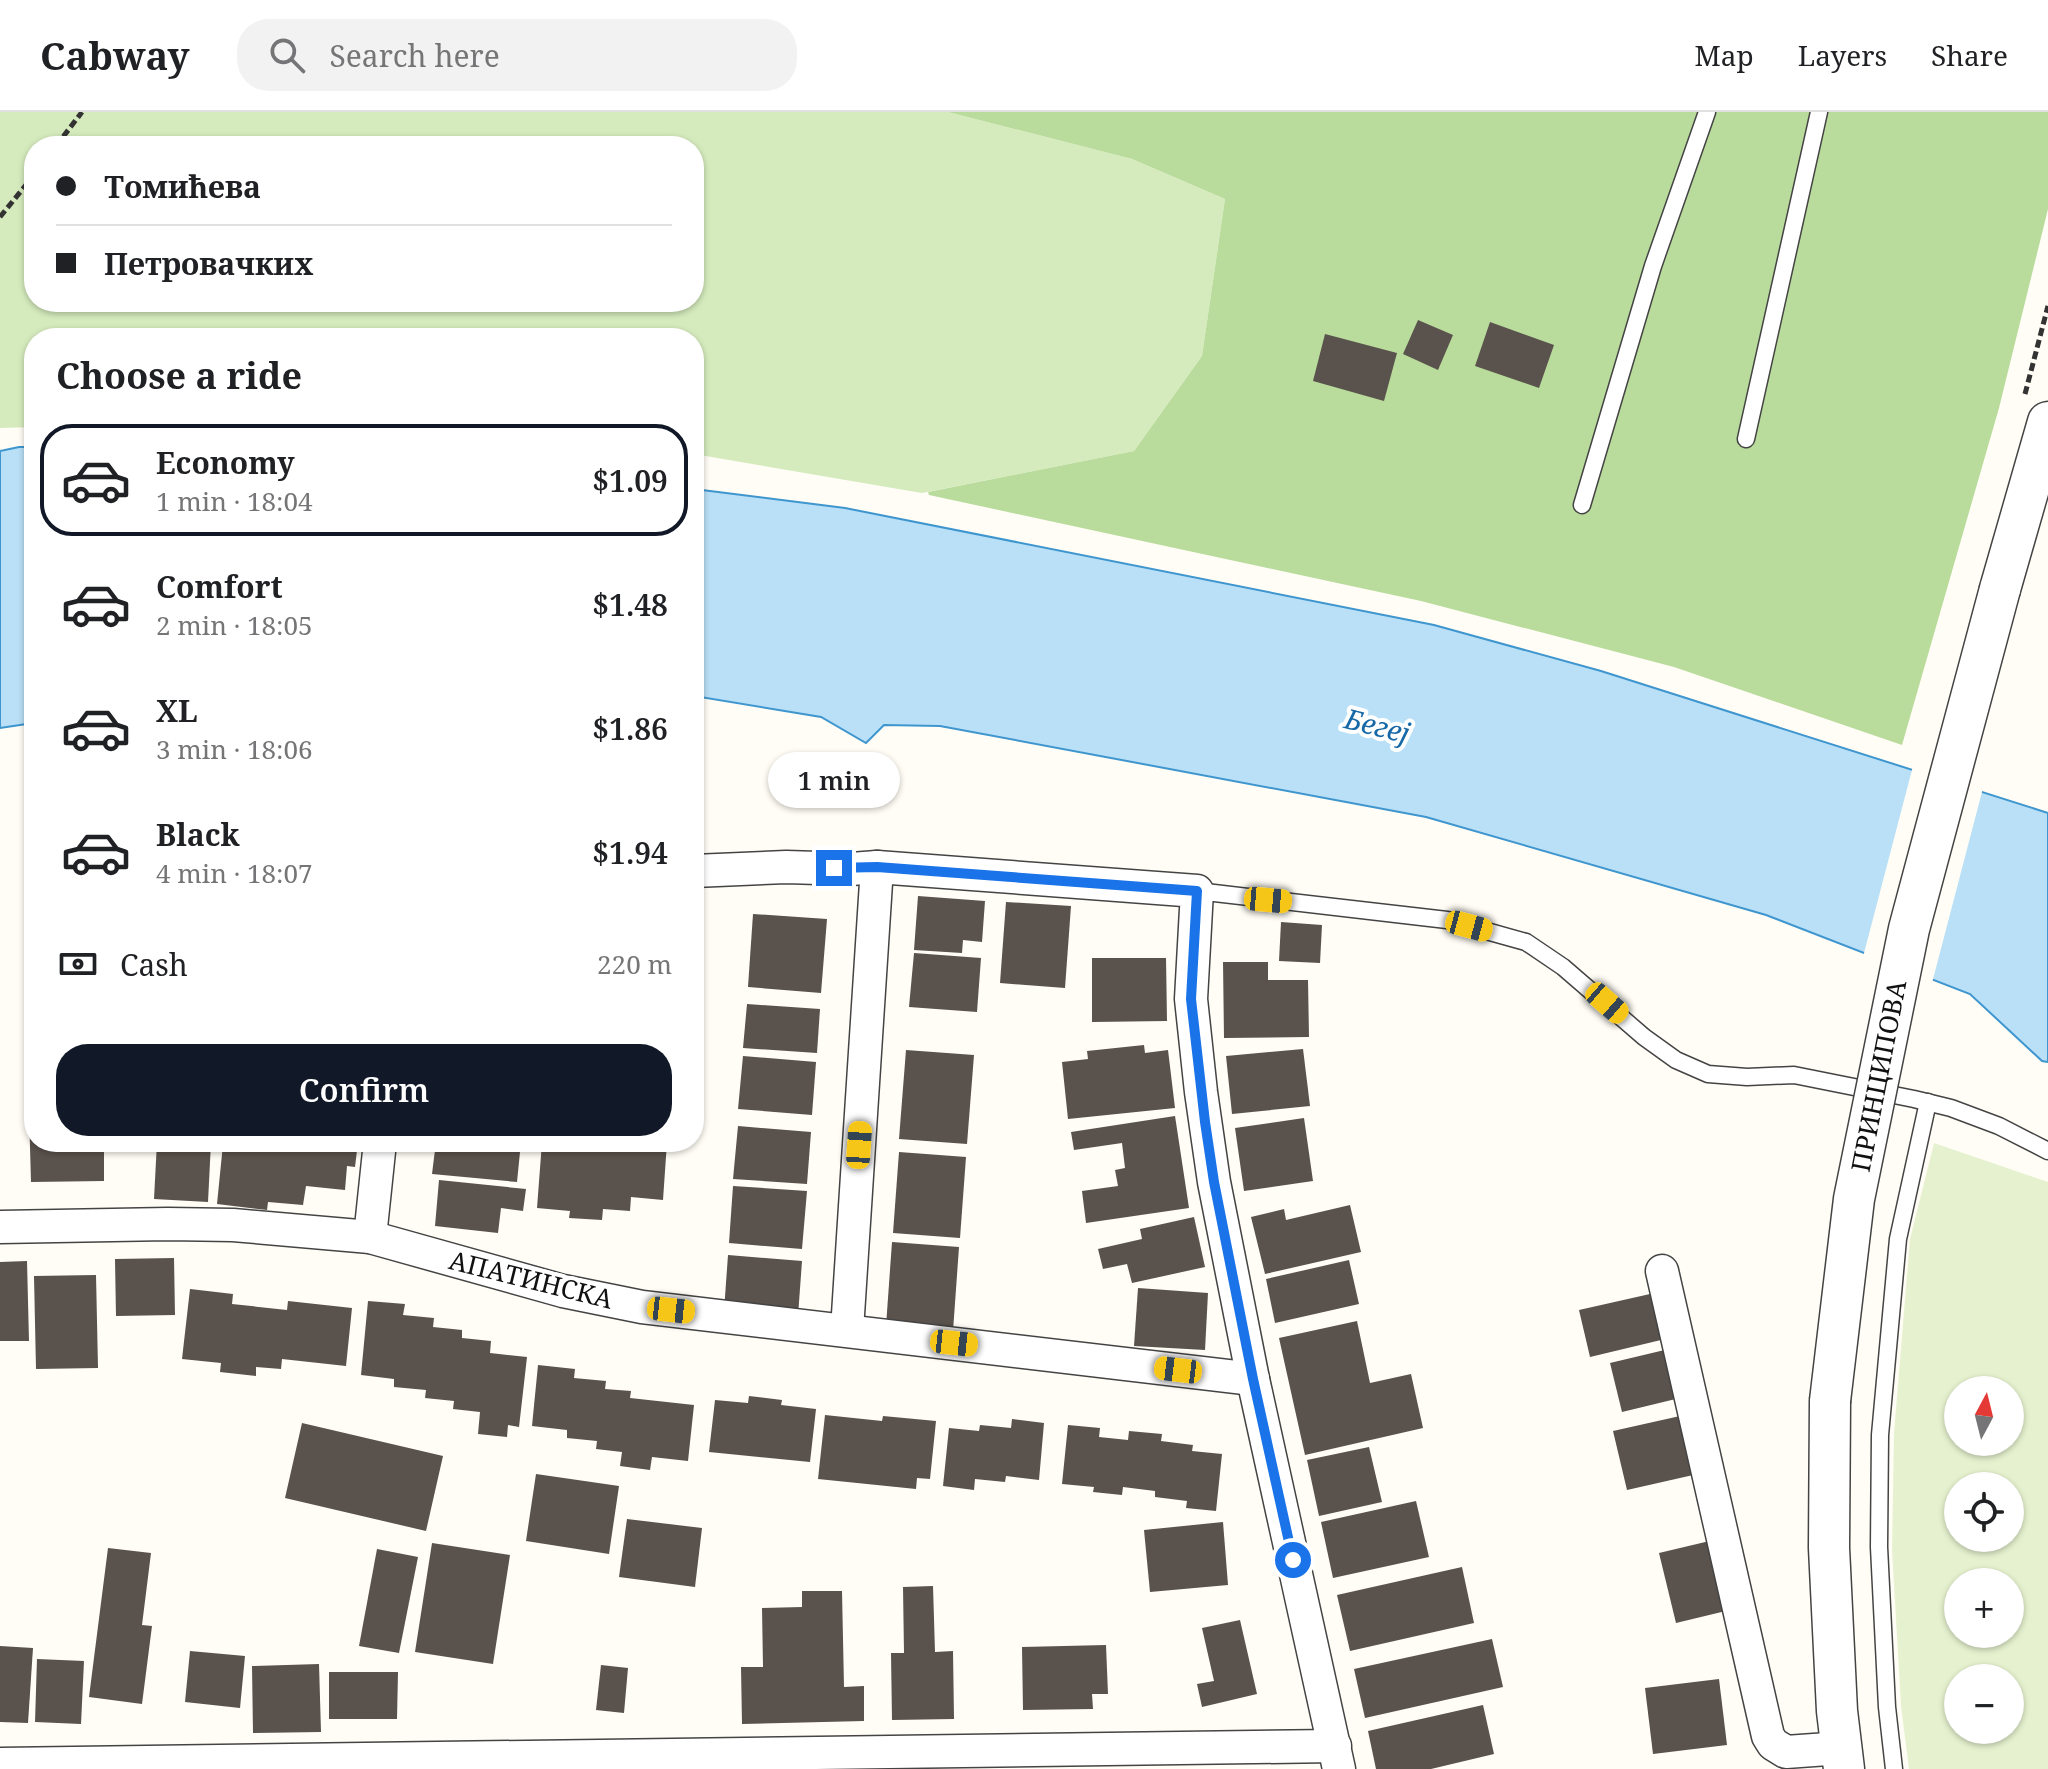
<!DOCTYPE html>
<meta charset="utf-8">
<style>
body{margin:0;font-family:"Noto Serif",serif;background:#f2f2f2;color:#202124;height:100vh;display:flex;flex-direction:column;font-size:30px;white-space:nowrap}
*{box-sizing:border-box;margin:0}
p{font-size:26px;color:#757577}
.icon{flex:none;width:44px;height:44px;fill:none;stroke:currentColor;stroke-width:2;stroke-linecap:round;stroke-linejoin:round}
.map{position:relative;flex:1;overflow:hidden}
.drawer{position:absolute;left:24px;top:216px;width:680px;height:824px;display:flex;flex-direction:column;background:#fff;border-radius:32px;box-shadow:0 2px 6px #0004}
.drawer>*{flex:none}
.top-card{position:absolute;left:24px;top:24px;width:680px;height:176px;border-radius:32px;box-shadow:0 2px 6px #0004;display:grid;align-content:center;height:176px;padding:0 32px;background:#fff}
.needle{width:52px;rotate:7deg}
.tools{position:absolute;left:1944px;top:1264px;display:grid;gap:16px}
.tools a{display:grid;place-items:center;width:80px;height:80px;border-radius:50%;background:#fff;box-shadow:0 2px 6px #0004;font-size:40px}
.end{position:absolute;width:36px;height:36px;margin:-18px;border:10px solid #1a73e8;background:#fff;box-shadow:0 0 0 4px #fff}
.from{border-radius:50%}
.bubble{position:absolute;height:56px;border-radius:28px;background:#fff;box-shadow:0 2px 6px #0004;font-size:26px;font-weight:600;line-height:56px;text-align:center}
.car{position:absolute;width:24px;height:48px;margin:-24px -12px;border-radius:10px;box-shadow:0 0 6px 2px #0007;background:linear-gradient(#f5c518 24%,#345 0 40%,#f5c518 0 76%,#345 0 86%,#f5c518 0)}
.top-card b{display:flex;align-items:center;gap:28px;height:76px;font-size:30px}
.top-card b+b{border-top:2px solid #e0e0e0}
.top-card i{width:20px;height:20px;background:#202124}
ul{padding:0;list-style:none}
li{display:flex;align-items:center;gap:24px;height:112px;margin:0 16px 12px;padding:0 16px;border:4px solid transparent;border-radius:32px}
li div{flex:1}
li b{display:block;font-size:30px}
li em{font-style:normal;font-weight:600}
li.selected{border-color:#111827}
li>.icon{width:72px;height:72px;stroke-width:1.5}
h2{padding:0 32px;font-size:36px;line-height:96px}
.pay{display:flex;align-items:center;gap:20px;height:88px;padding:0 32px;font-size:30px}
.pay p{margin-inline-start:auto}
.button{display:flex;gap:16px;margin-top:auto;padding:16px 32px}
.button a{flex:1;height:92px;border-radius:32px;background:#111827;color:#fff;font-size:32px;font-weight:600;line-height:92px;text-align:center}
header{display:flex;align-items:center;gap:48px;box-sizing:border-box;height:112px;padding:0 40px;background:#fff;border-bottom:2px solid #e0e0e0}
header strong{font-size:38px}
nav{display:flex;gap:44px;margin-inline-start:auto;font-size:28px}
.search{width:560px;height:72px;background:#f2f2f2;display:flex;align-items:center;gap:20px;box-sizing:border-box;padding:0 28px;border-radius:32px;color:#757577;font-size:30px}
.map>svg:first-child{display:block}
.green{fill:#d5ebbd;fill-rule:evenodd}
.forest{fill:#b9dc9c}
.pitch{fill:#e6f2cf;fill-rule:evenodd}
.water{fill:#b9e0f7;stroke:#3f96cf;stroke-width:2}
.pier{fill:#fffdf5}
.building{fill:#5a524d}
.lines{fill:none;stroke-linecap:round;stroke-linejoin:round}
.service-casing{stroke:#444;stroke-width:19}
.minor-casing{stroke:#444;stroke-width:35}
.tertiary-casing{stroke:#444;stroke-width:43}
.path{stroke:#333;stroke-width:5;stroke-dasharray:8 4;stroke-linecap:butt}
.service{stroke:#fff;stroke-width:16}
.minor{stroke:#fff;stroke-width:32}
.tertiary{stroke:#fff;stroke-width:40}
.tertiary-bridge-casing{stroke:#444;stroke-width:43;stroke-linecap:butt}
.tertiary-bridge{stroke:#fff;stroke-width:40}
.route{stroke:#1a73e8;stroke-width:10}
.labels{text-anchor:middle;stroke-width:8;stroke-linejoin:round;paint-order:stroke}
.street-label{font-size:26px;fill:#111;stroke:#fff}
.water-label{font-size:28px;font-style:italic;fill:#1768a6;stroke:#fff}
</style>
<header>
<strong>Cabway</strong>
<div class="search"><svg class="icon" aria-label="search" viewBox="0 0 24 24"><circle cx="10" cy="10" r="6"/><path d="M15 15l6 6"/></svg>Search here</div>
<nav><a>Map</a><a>Layers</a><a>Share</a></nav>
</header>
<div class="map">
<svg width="2048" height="1657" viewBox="0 0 2048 1657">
<rect width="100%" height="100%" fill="#fffdf5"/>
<!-- green -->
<path class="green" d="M0 0H948L1132 47 1225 87 1202 244 1134 339 922 381 694 342V226H34V315L0 316ZM34 34H694V190H34Z"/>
<!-- forest -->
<polygon class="forest" points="948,0 2048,0 2048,97 1999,296 1902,633 1674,555 1421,489 929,383 928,380 1134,339 1202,244 1225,87 1132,47"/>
<!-- pitch -->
<path class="pitch" d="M1934 1031 2048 1070V1657H1909L1901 1594 1892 1438 1894 1321 1910 1127ZM1958 1278H2010V1330H1958ZM1958 1374H2010V1426H1958ZM1958 1470H2010V1522H1958ZM1958 1566H2010V1618H1958Z"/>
<!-- water -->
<g class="water">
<polygon points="19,335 34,335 34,609 33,611 0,616 0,339"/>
<polygon points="694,377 845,396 1434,513 1601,559 2048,701 2048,950 2042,949 1970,882 1766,803 1426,705 940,614 884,613 866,631 821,605 694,584"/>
</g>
<!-- pier -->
<polygon class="pier" points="1913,654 1983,676 1932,871 1863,845"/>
<!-- building -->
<g class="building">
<polygon points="1418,208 1453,223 1438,258 1403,242"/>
<polygon points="1490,210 1554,233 1539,276 1475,254"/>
<polygon points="1325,222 1397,241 1384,289 1313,269"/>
<polygon points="918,784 985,789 982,830 963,828 962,841 914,838"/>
<polygon points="1006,790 1071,794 1065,876 1000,871"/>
<polygon points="753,802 827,807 821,881 748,875"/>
<polygon points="1281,810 1322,813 1320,851 1279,849"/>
<polygon points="914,841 981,846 977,900 909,895"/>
<polygon points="1092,846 1166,846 1167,909 1092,910"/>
<polygon points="1223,850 1268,850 1268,868 1308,868 1309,925 1224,926"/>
<polygon points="747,892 820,897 817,941 743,936"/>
<polygon points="1144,933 1145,941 1168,938 1175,996 1068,1007 1062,950 1088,947 1087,939"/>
<polygon points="1303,937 1310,994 1232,1002 1226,944"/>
<polygon points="906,938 974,943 967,1032 899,1027"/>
<polygon points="743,944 816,950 812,1003 738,997"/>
<polygon points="29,1000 34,1000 34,1030 104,1030 104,1069 31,1070"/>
<polygon points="1175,1004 1189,1096 1086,1111 1082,1079 1118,1074 1115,1058 1125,1056 1122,1031 1074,1038 1071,1020"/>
<polygon points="1304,1006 1313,1069 1244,1079 1235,1016"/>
<polygon points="738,1014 811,1020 807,1072 733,1067"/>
<polygon points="157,1030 211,1030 208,1090 154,1087"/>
<polygon points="275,1030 358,1030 355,1055 347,1054 345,1078 306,1074 303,1093 268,1090 267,1098 217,1092 223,1032 274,1038"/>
<polygon points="436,1030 521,1030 517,1070 432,1062"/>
<polygon points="542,1030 577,1030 605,1034 605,1030 667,1030 663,1088 631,1085 630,1099 603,1097 602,1108 569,1106 570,1099 537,1096"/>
<polygon points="899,1040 966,1045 960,1126 893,1121"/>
<polygon points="439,1068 526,1077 523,1099 501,1096 498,1121 435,1114"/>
<polygon points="733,1074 807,1079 802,1137 729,1131"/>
<polygon points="1350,1093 1361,1140 1265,1162 1251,1105 1284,1097 1286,1108"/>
<polygon points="1194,1105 1205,1155 1132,1171 1127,1152 1103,1157 1098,1137 1142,1127 1140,1117"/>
<polygon points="892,1130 959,1135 953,1219 886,1214"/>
<polygon points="728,1143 802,1149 798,1204 724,1199"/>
<polygon points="174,1146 175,1203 116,1204 115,1147"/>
<polygon points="1349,1148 1359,1192 1275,1211 1266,1167"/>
<polygon points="27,1149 29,1229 0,1229 0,1150"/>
<polygon points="96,1163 98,1256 36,1257 34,1164"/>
<polygon points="1138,1176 1208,1181 1205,1238 1134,1234"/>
<polygon points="190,1177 233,1182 232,1192 287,1198 288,1189 352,1196 346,1254 282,1247 281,1257 256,1255 256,1264 220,1260 221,1251 182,1247"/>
<polygon points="1650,1182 1661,1228 1590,1245 1579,1198"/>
<polygon points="368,1189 405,1192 403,1203 434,1206 433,1215 462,1218 462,1226 491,1229 490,1241 527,1245 519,1315 508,1313 507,1325 478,1322 480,1300 453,1297 454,1289 425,1286 426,1278 394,1275 394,1267 361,1263"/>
<polygon points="1357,1209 1370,1271 1411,1262 1423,1316 1305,1343 1279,1226"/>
<polygon points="1673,1236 1684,1285 1622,1300 1610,1251"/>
<polygon points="538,1253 575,1257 574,1266 606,1269 605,1277 631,1279 630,1286 694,1293 688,1349 652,1345 650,1358 620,1354 622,1340 596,1337 597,1329 567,1326 567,1318 532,1314"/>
<polygon points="749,1284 782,1288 781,1293 816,1297 810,1350 709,1340 715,1288 748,1291"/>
<polygon points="1689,1302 1702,1361 1627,1378 1613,1319"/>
<polygon points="825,1303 882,1309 883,1304 936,1309 930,1367 917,1366 916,1377 818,1367"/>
<polygon points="1012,1307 1044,1311 1039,1368 1006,1364 1005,1370 975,1367 974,1378 943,1374 949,1316 979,1319 980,1313 1011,1316"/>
<polygon points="302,1311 443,1344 426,1419 285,1386"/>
<polygon points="1068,1313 1100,1316 1099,1325 1128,1328 1129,1319 1162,1322 1161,1329 1193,1333 1192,1339 1222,1342 1216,1399 1186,1396 1187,1389 1155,1385 1155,1379 1123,1375 1122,1383 1093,1380 1094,1375 1062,1372"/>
<polygon points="1369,1335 1382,1390 1319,1404 1307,1348"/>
<polygon points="536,1362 619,1374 609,1442 526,1429"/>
<polygon points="1416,1389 1429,1445 1333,1466 1321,1410"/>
<polygon points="627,1407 702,1416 695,1475 619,1465"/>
<polygon points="1223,1410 1228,1473 1150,1480 1144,1418"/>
<polygon points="1718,1427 1734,1497 1676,1511 1659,1441"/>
<polygon points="432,1431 510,1443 493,1552 415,1540"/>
<polygon points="108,1436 151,1441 142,1513 152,1514 142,1592 89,1585"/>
<polygon points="377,1437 418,1445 399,1541 359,1534"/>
<polygon points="1462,1455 1474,1511 1350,1539 1337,1483"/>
<polygon points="933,1474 935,1540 953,1539 954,1607 892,1608 891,1541 904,1541 903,1475"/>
<polygon points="802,1479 842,1479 844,1575 864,1574 864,1609 742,1612 741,1555 763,1555 762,1496 802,1495"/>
<polygon points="1240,1508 1257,1582 1202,1595 1197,1572 1214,1569 1202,1516"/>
<polygon points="1492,1527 1503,1575 1365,1606 1354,1557"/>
<polygon points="1106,1533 1108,1582 1092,1582 1093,1597 1023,1598 1022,1535"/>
<polygon points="0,1534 33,1536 28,1611 0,1610"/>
<polygon points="190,1539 245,1544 240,1596 185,1590"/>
<polygon points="37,1547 84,1549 81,1612 35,1610"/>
<polygon points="319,1552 321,1620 253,1621 252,1554"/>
<polygon points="601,1553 628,1556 624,1601 596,1598"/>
<polygon points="329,1560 398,1560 397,1607 329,1607"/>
<polygon points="1719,1567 1727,1633 1653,1642 1645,1576"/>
<polygon points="1483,1593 1494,1642 1431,1657 1376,1657 1368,1619"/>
</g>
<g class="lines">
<defs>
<g id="service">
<polyline points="1746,327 1819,0"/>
<polyline points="1582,393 1653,154 1707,0"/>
<polyline points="1197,779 1447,808 1526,830 1563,855 1644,925 1676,948 1708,962 1747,965 1794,963 1914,987 1951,996 1999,1014 2048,1039"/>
<polyline points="1894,1657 1887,1595 1879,1435 1880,1323 1898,1127 1928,990"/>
</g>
<g id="minor">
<polyline points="694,759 786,755 851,757 877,755 1197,779 1191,887 1201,980 1214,1070 1253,1267 1339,1657"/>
<polyline points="0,1115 168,1112 233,1113 370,1125 563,1179 642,1195 1253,1267"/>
<polyline points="370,1125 380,1030"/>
<polyline points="1662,1159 1768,1624 1773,1632 1786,1640 1842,1636"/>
<polyline points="847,1218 877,755"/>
<polyline points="0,1652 1335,1634"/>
</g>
<g id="tertiary">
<polyline points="2000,477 2048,310"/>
<polyline points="1830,1289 1829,1436 1837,1599 1844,1657"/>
</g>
</defs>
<!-- service casing -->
<use href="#service" class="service-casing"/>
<!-- minor casing -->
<use href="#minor" class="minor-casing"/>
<!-- tertiary casing -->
<use href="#tertiary" class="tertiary-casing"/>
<!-- path -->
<g class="path">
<polyline points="56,34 82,0"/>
<polyline points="0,105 34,63"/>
<polyline points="2025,282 2048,194"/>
</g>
<!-- service -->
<use href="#service" class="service"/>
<!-- minor -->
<use href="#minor" class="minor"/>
<!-- tertiary -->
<use href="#tertiary" class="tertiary"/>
<defs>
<polyline id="tertiary-bridge" points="1830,1289 1854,1087 1909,817 2000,477"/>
</defs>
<!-- tertiary-bridge casing -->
<use href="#tertiary-bridge" class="tertiary-bridge-casing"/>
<!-- tertiary-bridge -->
<use href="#tertiary-bridge" class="tertiary-bridge"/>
</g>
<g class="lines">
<!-- route -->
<polyline class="route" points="834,756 877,755 1197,779 1191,887 1205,1010 1214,1070 1253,1267 1293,1448"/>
</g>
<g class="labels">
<!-- street labels -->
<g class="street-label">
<text transform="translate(1879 964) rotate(-79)" y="9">ПРИНЦИПОВА</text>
<text transform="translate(531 1168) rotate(14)" y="9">АПАТИНСКА</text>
</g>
<!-- water labels -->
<g class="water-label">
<text transform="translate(1377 614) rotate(14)" y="10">Бегеј</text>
</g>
</g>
</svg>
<div class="tools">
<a><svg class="needle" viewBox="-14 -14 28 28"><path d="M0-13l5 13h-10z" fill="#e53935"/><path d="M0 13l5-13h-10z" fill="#757577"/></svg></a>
<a><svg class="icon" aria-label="locate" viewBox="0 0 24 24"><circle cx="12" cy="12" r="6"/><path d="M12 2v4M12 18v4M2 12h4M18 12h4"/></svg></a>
<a>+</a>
<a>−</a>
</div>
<i class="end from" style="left:1293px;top:1448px"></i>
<i class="end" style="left:834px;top:756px"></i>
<div class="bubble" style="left:768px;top:640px;width:132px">1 min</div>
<i class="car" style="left:1268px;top:788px;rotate:95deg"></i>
<i class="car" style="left:1469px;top:814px;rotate:105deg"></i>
<i class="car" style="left:1607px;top:891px;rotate:131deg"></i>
<i class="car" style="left:859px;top:1033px;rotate:4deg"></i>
<i class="car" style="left:671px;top:1198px;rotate:96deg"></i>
<i class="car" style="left:954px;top:1231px;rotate:96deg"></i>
<i class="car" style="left:1178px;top:1258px;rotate:277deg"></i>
<div class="top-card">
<b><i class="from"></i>Томићева</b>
<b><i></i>Петровачких</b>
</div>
<section class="drawer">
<h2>Choose a ride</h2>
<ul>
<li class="selected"><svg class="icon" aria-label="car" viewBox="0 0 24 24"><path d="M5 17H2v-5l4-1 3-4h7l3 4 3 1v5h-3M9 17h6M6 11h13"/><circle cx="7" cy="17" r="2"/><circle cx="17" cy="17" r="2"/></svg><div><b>Economy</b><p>1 min · 18:04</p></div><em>$1.09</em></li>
<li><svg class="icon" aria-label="car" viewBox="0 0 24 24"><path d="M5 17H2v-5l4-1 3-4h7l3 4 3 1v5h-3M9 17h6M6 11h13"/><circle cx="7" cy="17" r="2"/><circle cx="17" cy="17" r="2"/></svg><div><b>Comfort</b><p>2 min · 18:05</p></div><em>$1.48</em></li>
<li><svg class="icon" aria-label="car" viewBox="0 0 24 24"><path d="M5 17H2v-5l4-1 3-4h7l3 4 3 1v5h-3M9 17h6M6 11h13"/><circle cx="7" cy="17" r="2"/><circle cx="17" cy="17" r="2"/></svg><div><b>XL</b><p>3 min · 18:06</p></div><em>$1.86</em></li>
<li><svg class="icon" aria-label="car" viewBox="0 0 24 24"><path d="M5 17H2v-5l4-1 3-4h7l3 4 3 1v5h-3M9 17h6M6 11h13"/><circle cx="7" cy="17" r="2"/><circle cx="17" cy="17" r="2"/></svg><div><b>Black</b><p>4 min · 18:07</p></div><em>$1.94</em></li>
</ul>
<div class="pay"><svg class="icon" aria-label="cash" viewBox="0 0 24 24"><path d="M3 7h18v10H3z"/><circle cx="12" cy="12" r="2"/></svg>Cash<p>220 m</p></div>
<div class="button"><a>Confirm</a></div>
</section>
</div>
